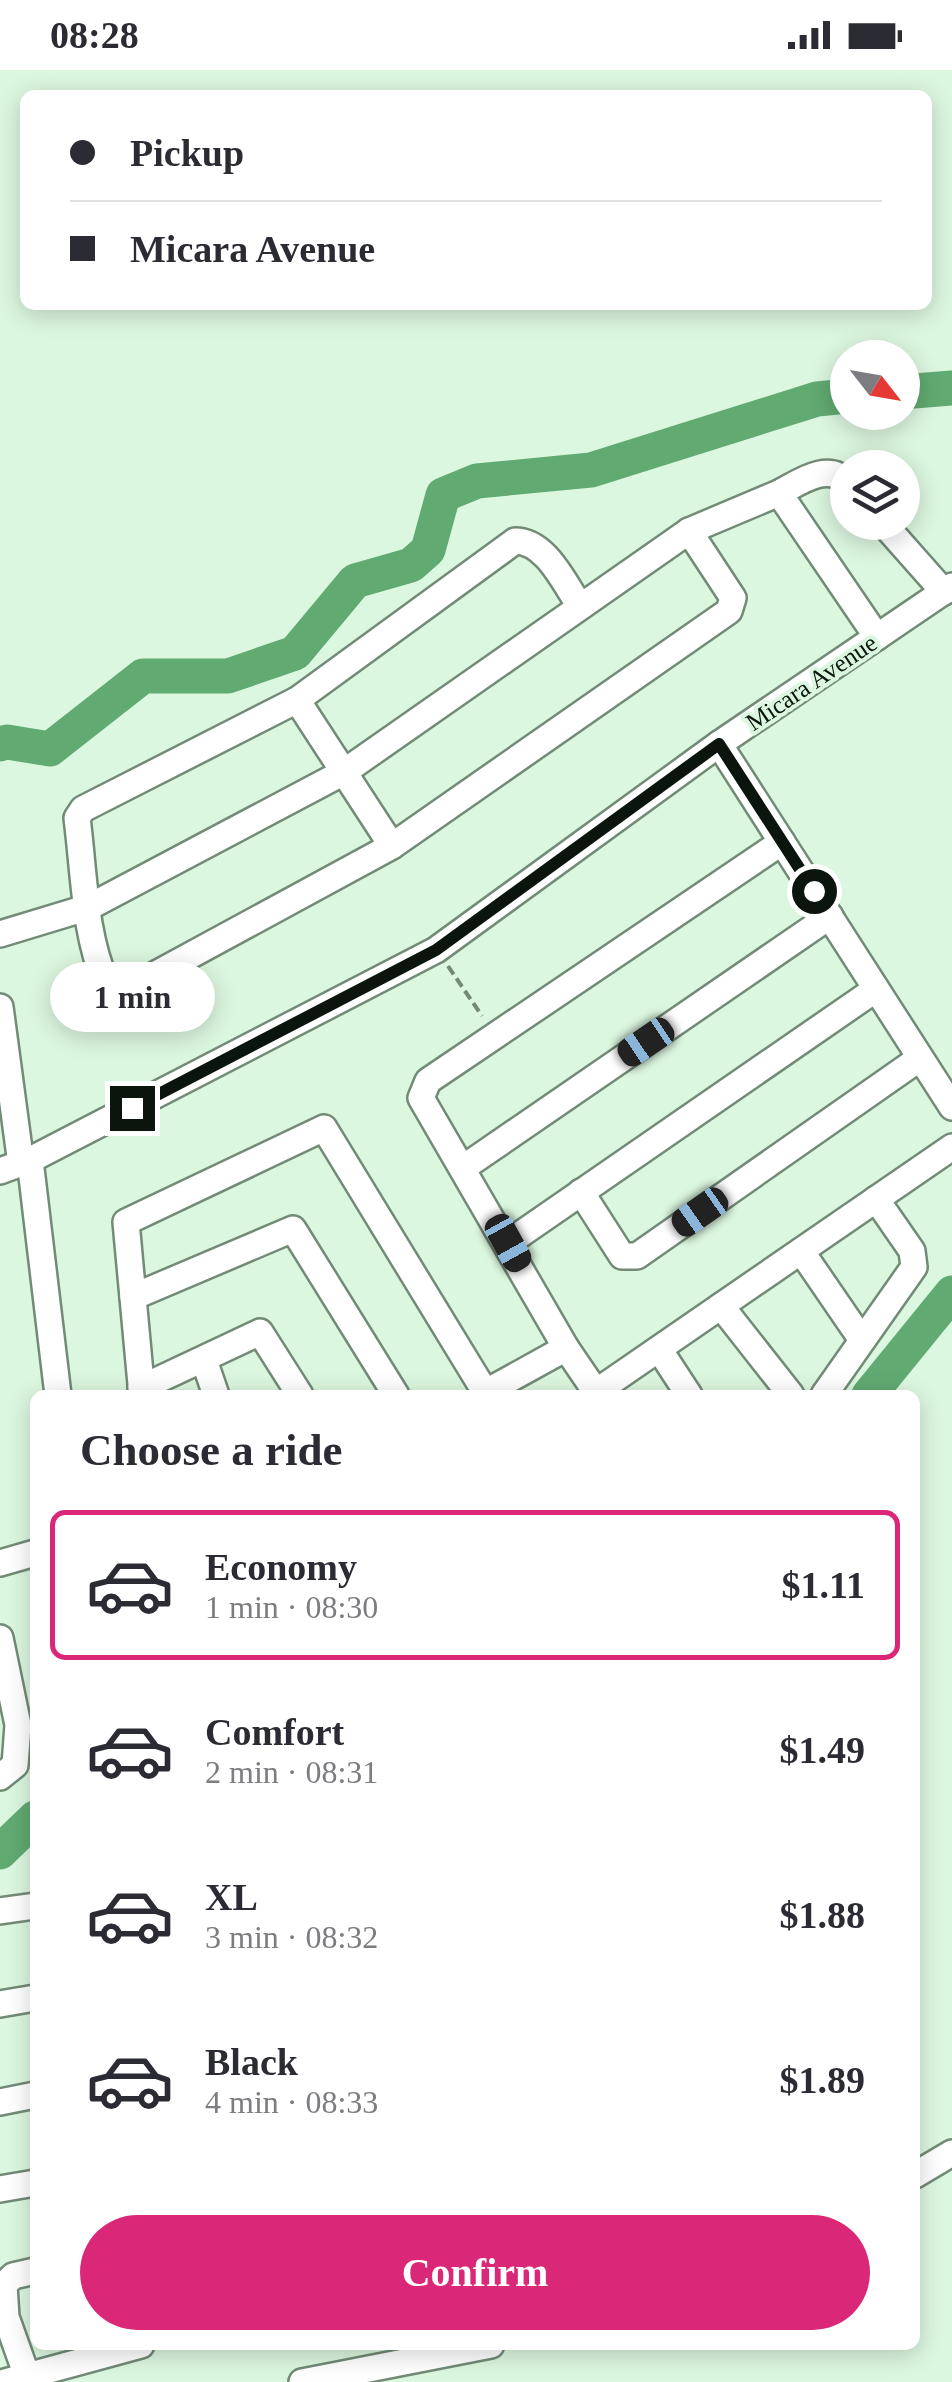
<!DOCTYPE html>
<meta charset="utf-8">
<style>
body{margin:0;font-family:Georgia,serif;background:#f2f2f3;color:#2b2b33;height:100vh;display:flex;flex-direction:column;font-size:38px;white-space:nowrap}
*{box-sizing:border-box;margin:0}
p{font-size:32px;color:#7c7c81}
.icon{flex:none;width:55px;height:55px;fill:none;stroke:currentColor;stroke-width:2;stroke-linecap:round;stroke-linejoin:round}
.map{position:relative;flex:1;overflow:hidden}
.panel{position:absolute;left:30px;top:1320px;width:890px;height:960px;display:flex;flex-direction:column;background:#fff;border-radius:15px;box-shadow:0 5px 25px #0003}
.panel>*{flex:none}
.guide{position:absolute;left:20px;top:20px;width:912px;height:220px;border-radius:15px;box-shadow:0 5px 25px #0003;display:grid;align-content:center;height:220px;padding:0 50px;background:#fff}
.needle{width:65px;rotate:121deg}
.fabs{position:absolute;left:830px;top:270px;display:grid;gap:20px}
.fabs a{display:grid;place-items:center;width:90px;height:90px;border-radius:50%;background:#fff;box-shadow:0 5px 25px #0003;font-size:50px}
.end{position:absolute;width:45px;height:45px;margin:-22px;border:12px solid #0b150d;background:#fff;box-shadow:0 0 0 5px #fff}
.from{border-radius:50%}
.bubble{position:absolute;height:70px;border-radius:35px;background:#fff;box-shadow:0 5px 25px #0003;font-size:32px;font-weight:600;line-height:70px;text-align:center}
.car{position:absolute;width:30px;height:60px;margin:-30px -15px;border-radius:12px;box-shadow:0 0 8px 2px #0007;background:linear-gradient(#222 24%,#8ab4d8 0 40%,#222 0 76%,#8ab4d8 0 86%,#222 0)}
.guide b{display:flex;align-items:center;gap:35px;height:95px;font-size:38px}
.guide b+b{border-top:2px solid #e1e1e2}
.guide i{width:25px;height:25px;background:#2b2b33}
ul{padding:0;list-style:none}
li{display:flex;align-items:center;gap:30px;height:150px;margin:0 20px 15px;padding:0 30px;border:5px solid transparent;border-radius:15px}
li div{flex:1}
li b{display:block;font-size:38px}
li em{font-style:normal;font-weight:600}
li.selected{border-color:#db2777}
li>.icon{width:90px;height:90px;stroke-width:1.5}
h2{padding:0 50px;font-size:45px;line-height:120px}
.button{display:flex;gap:20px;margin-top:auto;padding:20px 50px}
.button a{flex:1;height:115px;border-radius:60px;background:#db2777;color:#fff;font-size:40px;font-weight:600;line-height:115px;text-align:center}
.status{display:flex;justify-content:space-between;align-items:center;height:70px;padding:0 50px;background:#fff;direction:ltr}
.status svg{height:28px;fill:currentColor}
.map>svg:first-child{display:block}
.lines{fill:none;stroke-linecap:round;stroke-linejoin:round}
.river{stroke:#61aa72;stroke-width:35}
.minor-casing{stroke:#728b77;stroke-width:30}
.path{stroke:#758878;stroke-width:4;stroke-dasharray:10 5;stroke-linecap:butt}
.minor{stroke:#fff;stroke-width:25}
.route{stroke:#0b150d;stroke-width:12}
.labels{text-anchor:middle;stroke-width:8;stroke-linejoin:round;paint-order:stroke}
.street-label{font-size:25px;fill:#0b150d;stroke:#dcf7e0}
</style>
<div class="status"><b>08:28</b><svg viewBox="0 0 49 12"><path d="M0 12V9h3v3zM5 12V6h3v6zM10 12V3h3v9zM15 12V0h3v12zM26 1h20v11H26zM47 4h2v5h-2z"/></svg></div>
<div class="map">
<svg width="952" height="2312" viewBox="0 0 952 2312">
<rect width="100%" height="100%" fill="#dcf7e0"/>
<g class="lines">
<!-- river -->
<g class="river">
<polyline points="902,322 952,318"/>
<polyline points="0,674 7,672 50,679 143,606 228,606 295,583 355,511 411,495 428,480 443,425 477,411 591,400 817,329 848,326"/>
<polyline points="869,1325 952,1223"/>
<polyline points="0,1782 35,1748"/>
</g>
<defs>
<g id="minor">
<path d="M779 423C800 412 828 391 848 413"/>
<polyline points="882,452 944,522"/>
<path d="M580 536C564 513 546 471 515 471L297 630 83 739 77 748C84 801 84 864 106 913L122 916 147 909 392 776 729 541 733 528 689 461"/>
<polyline points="297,630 392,776"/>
<polyline points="719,674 952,1037"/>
<polyline points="782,772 428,1011 421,1028 566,1278 596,1322 952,1077"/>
<polyline points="0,864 89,837 344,702 689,461 779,423 877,567"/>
<polyline points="0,937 21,1094"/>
<polyline points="30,1090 58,1325"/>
<polyline points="463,1098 830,846"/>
<polyline points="0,1101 30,1090 436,880 719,674 952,516"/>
<polyline points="581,1122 622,1186 637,1186 920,988"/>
<polyline points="508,1173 876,919"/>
<polyline points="801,1181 862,1270"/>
<polyline points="133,1227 293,1159 396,1325"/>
<polyline points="721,1236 791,1325"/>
<polyline points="659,1279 689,1325"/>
<polyline points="204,1290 216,1325"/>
<polyline points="141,1318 260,1262 300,1325"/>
<polyline points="142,1325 126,1152 324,1058 487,1325"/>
<polyline points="481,1325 566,1278"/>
<polyline points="824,1325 914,1197 912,1181 876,1129"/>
<polyline points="0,1493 35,1483"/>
<polyline points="0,1568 18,1655 15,1695 0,1707"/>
<polyline points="0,1841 35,1836"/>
<polyline points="0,1934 35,1928"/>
<polyline points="0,2032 35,2025"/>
<polyline points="915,2105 952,2083"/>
<polyline points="0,2119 35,2113"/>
<polyline points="27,2306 6,2247 4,2215 13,2206 35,2201"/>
<polyline points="5,2312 141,2275"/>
<polyline points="302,2312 491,2275"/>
</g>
</defs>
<!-- minor casing -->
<use href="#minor" class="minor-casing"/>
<!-- path -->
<polyline class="path" points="448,896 482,946"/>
<!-- minor -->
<use href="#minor" class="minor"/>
</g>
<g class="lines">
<!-- route -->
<polyline class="route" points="132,1038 436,880 719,674 814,821"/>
</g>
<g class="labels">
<!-- street labels -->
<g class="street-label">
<text transform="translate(811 612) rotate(-34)" y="9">Micara Avenue</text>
</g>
</g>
</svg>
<div class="fabs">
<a><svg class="needle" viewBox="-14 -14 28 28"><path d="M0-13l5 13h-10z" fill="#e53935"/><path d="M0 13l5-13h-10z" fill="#7c7c81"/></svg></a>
<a><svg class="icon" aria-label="layers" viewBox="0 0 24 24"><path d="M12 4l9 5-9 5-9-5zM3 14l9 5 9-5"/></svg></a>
</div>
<i class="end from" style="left:814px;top:821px"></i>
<i class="end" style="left:132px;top:1038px"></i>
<div class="bubble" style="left:50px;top:892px;width:165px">1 min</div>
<i class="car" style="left:646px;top:972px;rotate:236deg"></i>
<i class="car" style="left:700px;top:1142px;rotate:235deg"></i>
<i class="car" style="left:508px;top:1173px;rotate:151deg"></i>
<div class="guide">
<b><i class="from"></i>Pickup</b>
<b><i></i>Micara Avenue</b>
</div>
<section class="panel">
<h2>Choose a ride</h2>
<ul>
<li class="selected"><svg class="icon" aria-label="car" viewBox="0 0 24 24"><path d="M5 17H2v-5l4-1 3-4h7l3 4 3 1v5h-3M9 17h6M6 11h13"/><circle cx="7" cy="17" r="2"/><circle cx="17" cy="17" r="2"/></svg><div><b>Economy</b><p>1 min · 08:30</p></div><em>$1.11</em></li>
<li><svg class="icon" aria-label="car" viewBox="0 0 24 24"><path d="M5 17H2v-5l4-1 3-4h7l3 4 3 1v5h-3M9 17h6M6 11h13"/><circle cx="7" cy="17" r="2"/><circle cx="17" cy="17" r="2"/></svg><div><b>Comfort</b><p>2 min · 08:31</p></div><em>$1.49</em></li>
<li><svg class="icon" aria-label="car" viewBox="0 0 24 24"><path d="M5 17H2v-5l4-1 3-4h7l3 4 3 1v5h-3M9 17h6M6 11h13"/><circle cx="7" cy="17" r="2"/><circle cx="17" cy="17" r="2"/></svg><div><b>XL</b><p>3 min · 08:32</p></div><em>$1.88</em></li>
<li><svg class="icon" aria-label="car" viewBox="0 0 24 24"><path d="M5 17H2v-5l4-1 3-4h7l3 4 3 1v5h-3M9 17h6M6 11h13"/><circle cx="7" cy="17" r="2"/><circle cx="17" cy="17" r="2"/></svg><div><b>Black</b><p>4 min · 08:33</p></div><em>$1.89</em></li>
</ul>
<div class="button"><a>Confirm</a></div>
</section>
</div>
